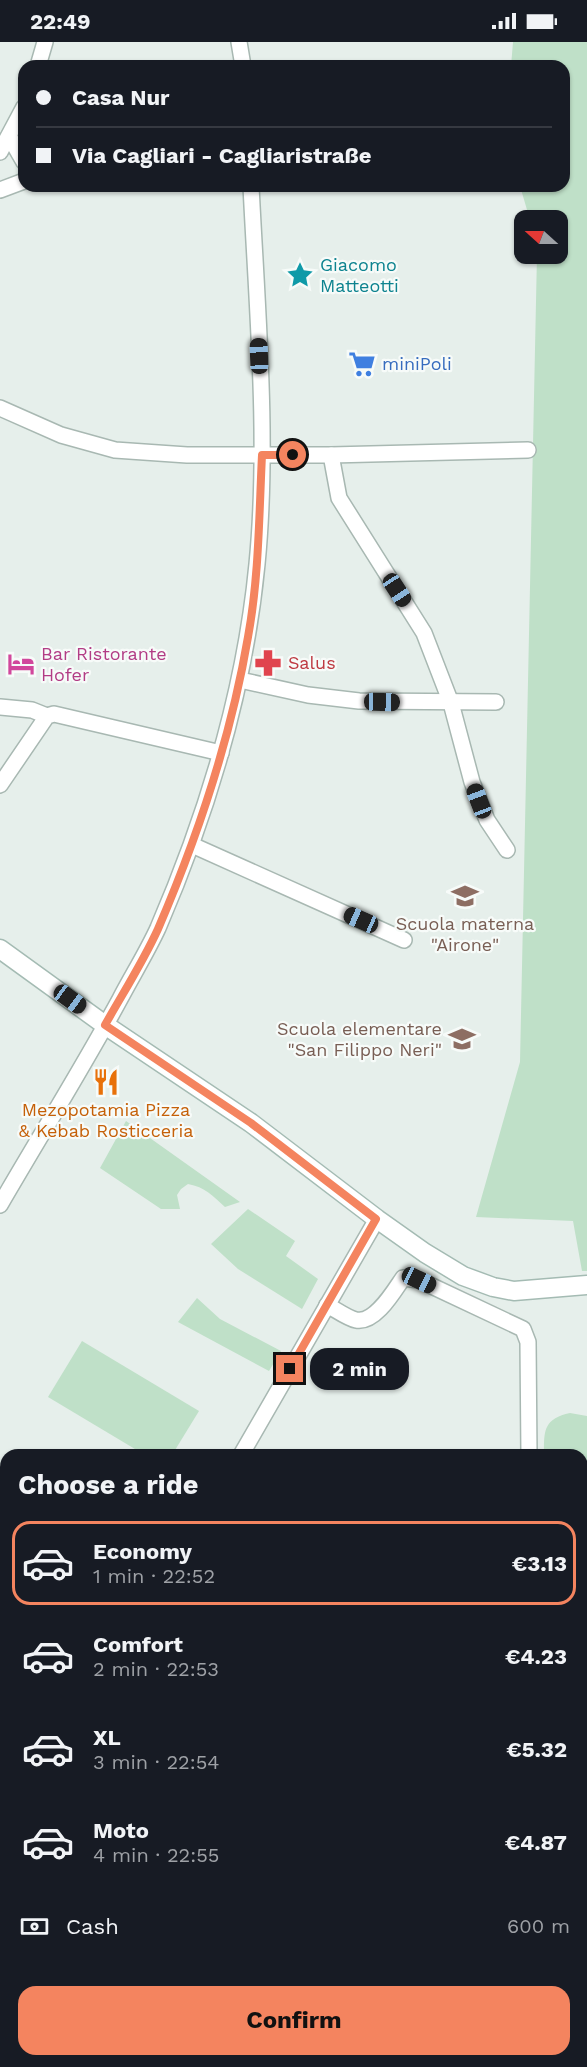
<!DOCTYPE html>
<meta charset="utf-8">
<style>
body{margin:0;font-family:"Work Sans",sans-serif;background:#242831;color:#f1f3f6;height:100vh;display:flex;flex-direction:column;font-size:22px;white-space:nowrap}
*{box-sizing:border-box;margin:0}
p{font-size:20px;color:#9ea1a6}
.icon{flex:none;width:33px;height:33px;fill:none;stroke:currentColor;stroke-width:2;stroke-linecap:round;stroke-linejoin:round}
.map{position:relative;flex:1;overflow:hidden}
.sheet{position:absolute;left:0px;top:1407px;width:588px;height:618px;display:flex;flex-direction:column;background:#171b24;border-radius:18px 18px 0 0;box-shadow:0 2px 4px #0004}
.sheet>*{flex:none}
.banner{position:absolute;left:18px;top:18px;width:552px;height:132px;border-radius:18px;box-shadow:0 2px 4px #0004;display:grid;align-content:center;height:132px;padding:0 18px;background:#171b24}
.needle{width:39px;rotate:291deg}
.controls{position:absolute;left:514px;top:168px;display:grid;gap:12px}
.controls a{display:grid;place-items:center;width:54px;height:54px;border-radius:12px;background:#171b24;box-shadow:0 2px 4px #0004;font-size:30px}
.end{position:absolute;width:27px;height:27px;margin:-14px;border:8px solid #f4845f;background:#111;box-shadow:0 0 0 3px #111}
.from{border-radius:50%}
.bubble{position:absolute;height:42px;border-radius:18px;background:#171b24;box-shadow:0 2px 4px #0004;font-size:20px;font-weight:700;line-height:42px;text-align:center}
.car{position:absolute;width:18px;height:36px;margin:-18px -9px;border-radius:8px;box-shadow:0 0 4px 2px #0007;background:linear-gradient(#222 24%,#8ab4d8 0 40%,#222 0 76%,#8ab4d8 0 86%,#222 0)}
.banner b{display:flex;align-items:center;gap:21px;height:57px;font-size:22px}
.banner b+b{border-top:2px solid #363941}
.banner i{width:15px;height:15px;background:#f1f3f6}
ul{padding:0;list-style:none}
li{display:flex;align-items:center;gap:18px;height:84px;margin:0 12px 9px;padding:0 6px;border:3px solid transparent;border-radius:18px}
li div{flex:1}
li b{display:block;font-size:22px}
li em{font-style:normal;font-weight:700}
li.on{border-color:#f4845f}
li>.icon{width:54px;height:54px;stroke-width:1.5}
h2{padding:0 18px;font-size:27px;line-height:72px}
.pay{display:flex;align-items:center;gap:15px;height:66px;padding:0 18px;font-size:22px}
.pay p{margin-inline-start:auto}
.primary-button{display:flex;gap:12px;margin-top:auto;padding:12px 18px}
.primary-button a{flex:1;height:69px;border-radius:18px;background:#f4845f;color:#111;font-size:24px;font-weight:700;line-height:69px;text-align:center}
.status{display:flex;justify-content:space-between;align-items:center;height:42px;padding:0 30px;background:#171b24;direction:ltr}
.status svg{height:16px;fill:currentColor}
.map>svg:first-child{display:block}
.green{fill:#bfe0c8}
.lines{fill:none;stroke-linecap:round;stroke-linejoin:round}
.street-casing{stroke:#a8b8b2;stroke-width:18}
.secondary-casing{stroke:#a4bbb3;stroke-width:21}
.street{stroke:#fff;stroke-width:15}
.secondary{stroke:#fff;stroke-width:18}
.route{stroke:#f4845f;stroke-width:8}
.labels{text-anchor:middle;stroke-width:4.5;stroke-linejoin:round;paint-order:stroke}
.culture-label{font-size:18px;fill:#0d838f;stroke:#f7fbf9;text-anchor:start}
.shop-label{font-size:18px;fill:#366cbe;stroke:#f7fbf9;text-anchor:start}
.hotel-label{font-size:18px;fill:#b23c85;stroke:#f7fbf9;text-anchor:start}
.health-label{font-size:18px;fill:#be3a42;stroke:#f7fbf9;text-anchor:start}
.education-label{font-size:18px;fill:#785e54;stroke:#f7fbf9}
.food-label{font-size:18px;fill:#c56008;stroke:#f7fbf9}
</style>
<div class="status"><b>22:49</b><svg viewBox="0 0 49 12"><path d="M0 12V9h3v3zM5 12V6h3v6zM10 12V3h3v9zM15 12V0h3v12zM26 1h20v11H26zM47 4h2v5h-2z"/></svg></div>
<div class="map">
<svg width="587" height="2025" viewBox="0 0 587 2025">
<rect width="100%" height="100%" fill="#e6efeb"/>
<!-- green -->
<g class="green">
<polygon points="513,0 587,0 587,1229 582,1229 573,1179 476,1175 520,1020 537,212 558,212 558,178 530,178 520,144 564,144 564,24 511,24"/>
<path d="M126 1079 240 1160 225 1165C213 1154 205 1145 188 1142L181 1147 177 1153 180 1167H161L100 1126Z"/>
<polygon points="248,1167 295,1199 286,1214 318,1237 302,1267 238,1227 211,1202"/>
<polygon points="197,1256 220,1277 281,1309 269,1329 178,1280"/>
<polygon points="82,1299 199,1369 172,1413 145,1413 48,1355"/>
<path d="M570 1371 587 1374V1505L582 1508V1413H544C544 1389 543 1377 570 1371Z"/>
<polygon points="6,1430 6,1506 0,1503 0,1440"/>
<polygon points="582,1535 587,1535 587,1774 582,1754"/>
<polygon points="582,1860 587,1877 587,1996 582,1998"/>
<polygon points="308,2019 517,2019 518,2023 511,2025 309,2025"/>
</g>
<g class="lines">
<defs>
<g id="street">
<polyline points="239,0 243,24"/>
<polyline points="38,24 45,0"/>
<polyline points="9,94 24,120"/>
<polyline points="0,110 24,65"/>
<polyline points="0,148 24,139"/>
<polyline points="0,366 61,393 115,408 187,413 331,413 528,408"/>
<polyline points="331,413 339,456 424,591 451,661 472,740 487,778 507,808"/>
<polyline points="240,638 308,653 359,659 496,660"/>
<polyline points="0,665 32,668 47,674"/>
<polyline points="0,743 47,674 54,672 221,711"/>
<polyline points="192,803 404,898"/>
<path d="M0 1163C40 1094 82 1027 120 957 132 934 147 910 158 886 208 770 245 647 257 522 269 400 257 267 251 144"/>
<path d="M327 1263C335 1267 347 1276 356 1278 375 1282 394 1249 403 1236L419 1238 523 1287 528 1300 529 1413"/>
<polyline points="241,1413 377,1177"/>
<polyline points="0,1717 6,1721"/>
<polyline points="582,1809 587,1827"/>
<polyline points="0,1824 6,1814"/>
<polyline points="289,2019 291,2025"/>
<polyline points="554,2025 573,2019"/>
</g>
<polyline id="secondary" points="0,907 105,983 251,1081 377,1177 425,1211 463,1234 493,1245 514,1249 587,1243"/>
</defs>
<!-- street casing -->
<use href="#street" class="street-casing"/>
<!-- secondary casing -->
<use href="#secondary" class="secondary-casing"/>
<!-- street -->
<use href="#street" class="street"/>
<!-- secondary -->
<use href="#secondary" class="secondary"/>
</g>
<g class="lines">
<!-- route -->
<path class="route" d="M290 1327 376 1177 251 1081 105 983C123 951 143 920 158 887 198 794 231 695 248 595 259 535 259 474 262 413H293"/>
</g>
<!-- icons -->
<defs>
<symbol id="sight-bare" viewBox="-9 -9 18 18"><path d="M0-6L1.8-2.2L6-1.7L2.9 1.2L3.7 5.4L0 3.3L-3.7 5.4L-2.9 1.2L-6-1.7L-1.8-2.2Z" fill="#0f9aa8" stroke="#f7fbf9" stroke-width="2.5" paint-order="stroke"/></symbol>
<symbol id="supermarket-bare" viewBox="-9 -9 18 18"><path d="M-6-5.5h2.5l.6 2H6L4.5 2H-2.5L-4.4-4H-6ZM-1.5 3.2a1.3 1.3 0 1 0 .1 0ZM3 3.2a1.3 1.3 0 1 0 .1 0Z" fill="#3f7fe0" stroke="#f7fbf9" stroke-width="2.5" paint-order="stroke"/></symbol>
<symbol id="pharmacy-bare" viewBox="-9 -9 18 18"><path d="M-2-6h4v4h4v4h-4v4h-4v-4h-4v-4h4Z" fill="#e0444e" stroke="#f7fbf9" stroke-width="2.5" paint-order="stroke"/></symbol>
<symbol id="hotel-bare" viewBox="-9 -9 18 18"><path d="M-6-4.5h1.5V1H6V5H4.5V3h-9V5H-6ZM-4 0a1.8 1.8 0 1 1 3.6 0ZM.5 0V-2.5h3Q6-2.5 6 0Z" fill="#d1479c" stroke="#f7fbf9" stroke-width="2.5" paint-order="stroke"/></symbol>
<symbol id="school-bare" viewBox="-9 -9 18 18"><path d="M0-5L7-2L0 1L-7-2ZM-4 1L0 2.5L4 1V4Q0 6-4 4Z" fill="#8d6e63" stroke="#f7fbf9" stroke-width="2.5" paint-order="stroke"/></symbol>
<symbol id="restaurant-bare" viewBox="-9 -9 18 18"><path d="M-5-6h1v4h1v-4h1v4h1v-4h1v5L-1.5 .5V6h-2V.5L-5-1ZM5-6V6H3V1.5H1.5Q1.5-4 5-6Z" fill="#e8710a" stroke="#f7fbf9" stroke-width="2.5" paint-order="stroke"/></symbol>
</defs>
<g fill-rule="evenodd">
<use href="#sight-bare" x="281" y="214" width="38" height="38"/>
<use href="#supermarket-bare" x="343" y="303" width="38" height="38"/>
<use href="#pharmacy-bare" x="249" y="602" width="38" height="38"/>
<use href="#hotel-bare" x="2" y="603" width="38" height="38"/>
<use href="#school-bare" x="446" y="835" width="38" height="38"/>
<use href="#school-bare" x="443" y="978" width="38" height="38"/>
<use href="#restaurant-bare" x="87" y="1021" width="38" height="38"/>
</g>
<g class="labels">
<!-- culture labels -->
<g class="culture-label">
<text x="320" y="229">Giacomo<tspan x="320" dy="21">Matteotti</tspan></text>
</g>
<!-- shop labels -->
<g class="shop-label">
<text x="382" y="328">miniPoli</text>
</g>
<!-- hotel labels -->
<g class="hotel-label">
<text x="41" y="618">Bar Ristorante<tspan x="41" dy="21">Hofer</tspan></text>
</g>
<!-- health labels -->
<g class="health-label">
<text x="288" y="627">Salus</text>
</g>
<!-- education labels -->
<g class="education-label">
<text x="465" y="888">Scuola materna<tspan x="465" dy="21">"Airone"</tspan></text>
<text x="442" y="993" text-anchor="end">Scuola elementare<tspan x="442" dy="21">"San Filippo Neri"</tspan></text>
</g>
<!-- food labels -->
<g class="food-label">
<text x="106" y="1074">Mezopotamia Pizza<tspan x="106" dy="21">&amp; Kebab Rosticceria</tspan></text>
</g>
</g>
</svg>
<div class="controls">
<a><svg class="needle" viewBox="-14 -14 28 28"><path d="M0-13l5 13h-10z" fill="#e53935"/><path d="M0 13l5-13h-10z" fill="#9ea1a6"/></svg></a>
</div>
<i class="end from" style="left:293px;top:413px"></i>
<i class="end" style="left:290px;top:1327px"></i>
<div class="bubble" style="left:310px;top:1306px;width:99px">2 min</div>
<i class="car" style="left:259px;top:314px;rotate:358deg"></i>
<i class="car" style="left:397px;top:548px;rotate:147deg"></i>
<i class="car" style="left:382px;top:660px;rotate:91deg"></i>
<i class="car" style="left:479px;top:759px;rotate:339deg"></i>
<i class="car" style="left:361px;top:878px;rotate:294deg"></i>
<i class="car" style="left:70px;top:957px;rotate:126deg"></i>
<i class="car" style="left:419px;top:1238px;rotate:115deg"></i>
<div class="banner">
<b><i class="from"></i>Casa Nur</b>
<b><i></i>Via Cagliari - Cagliaristraße</b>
</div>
<section class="sheet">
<h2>Choose a ride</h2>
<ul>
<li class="on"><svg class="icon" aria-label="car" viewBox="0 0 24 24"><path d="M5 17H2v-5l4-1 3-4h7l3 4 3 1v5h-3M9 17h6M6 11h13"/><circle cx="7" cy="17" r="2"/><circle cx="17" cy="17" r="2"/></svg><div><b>Economy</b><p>1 min · 22:52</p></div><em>€3.13</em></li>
<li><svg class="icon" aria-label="car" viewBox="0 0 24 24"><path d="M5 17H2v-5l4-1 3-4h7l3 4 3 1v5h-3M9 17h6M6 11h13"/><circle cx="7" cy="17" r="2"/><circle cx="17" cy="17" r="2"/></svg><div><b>Comfort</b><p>2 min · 22:53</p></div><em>€4.23</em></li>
<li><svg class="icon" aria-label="car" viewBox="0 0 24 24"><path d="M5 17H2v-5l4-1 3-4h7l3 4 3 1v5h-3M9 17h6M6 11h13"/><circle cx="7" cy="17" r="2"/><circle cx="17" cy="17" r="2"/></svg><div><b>XL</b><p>3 min · 22:54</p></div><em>€5.32</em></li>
<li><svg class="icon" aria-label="car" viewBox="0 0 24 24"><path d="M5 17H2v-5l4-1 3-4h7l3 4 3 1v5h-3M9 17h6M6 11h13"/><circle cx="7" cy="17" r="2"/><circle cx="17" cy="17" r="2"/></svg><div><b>Moto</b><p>4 min · 22:55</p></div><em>€4.87</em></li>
</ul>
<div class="pay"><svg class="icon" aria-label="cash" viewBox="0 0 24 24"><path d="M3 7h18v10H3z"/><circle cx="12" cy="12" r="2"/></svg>Cash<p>600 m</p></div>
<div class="primary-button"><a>Confirm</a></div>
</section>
</div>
